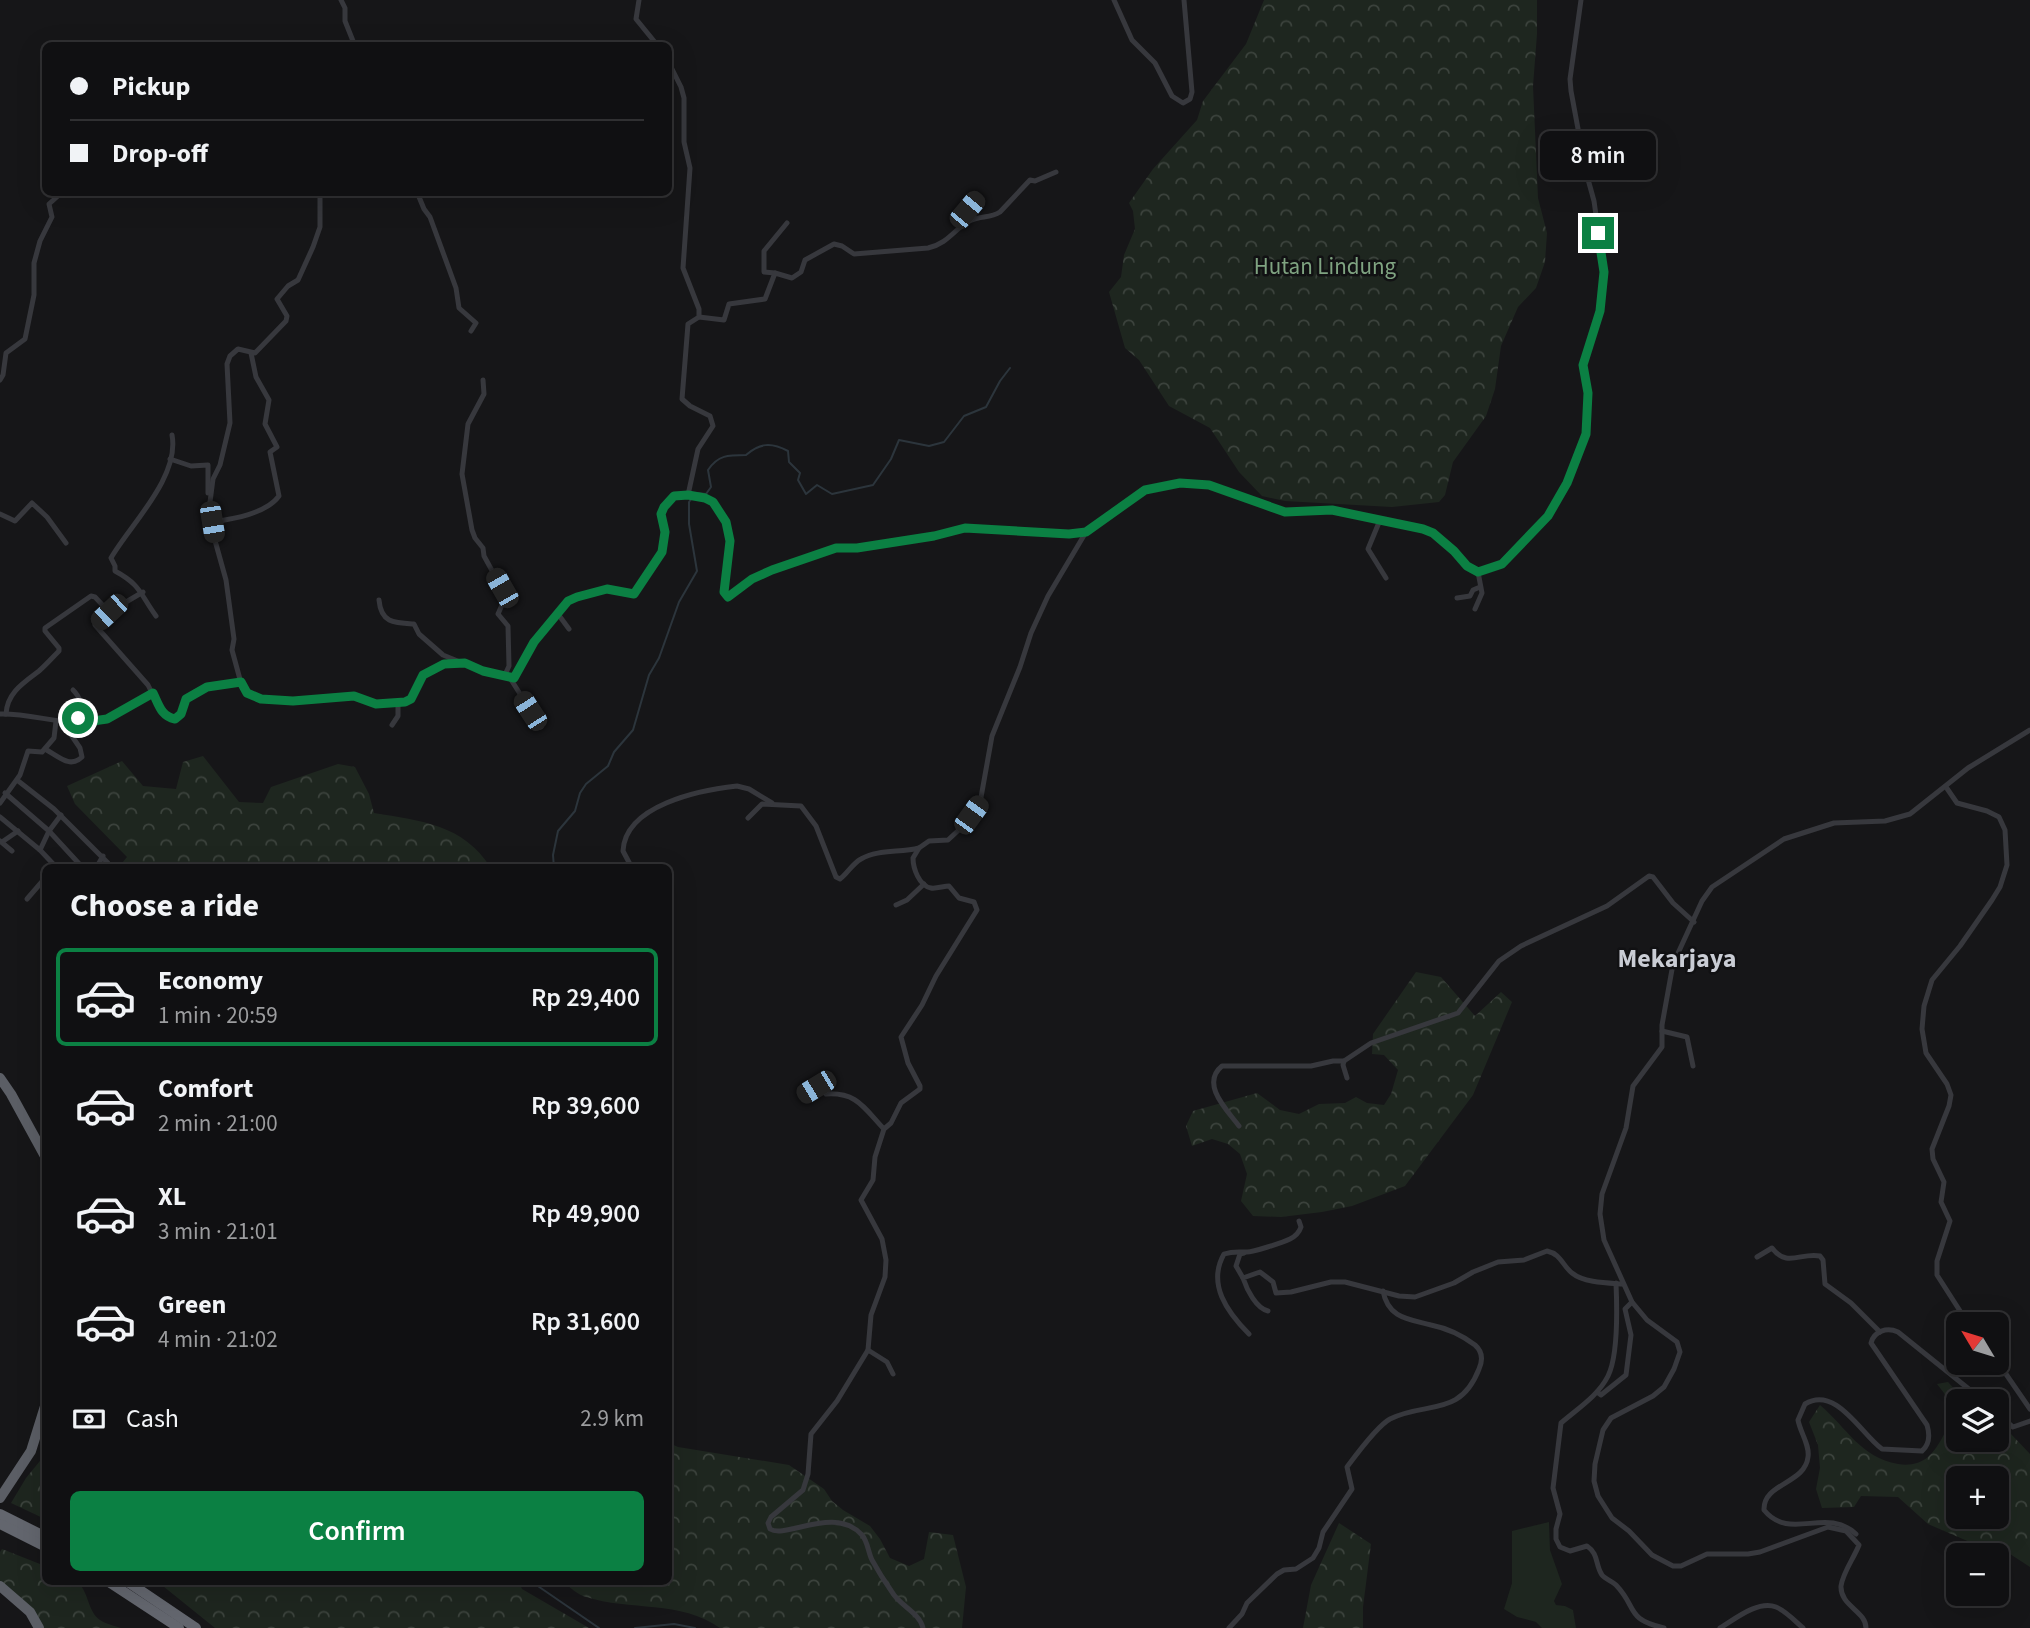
<!DOCTYPE html>
<meta charset="utf-8">
<style>
body{margin:0;font-family:"Source Sans 3",sans-serif;background:#19191b;color:#f1f3f6;height:100vh;display:flex;flex-direction:column;font-size:26px;white-space:nowrap}
*{box-sizing:border-box;margin:0}
p{font-size:23px;color:#9c9d9f}
.icon{flex:none;width:38px;height:38px;fill:none;stroke:currentColor;stroke-width:2;stroke-linecap:round;stroke-linejoin:round}
.map{position:relative;flex:1;overflow:hidden}
.panel{position:absolute;left:42px;top:864px;width:630px;height:721px;display:flex;flex-direction:column;background:#101012;border-radius:10px;box-shadow:0 7px 28px #0002,0 0 0 2px #303032}
.panel>*{flex:none}
.banner{position:absolute;left:42px;top:42px;width:630px;height:154px;border-radius:10px;box-shadow:0 7px 28px #0002,0 0 0 2px #303032;display:grid;align-content:center;height:154px;padding:0 28px;background:#101012}
.needle{width:46px;rotate:308deg}
.fabs{position:absolute;left:1946px;top:1312px;display:grid;gap:14px}
.fabs a{display:grid;place-items:center;width:63px;height:63px;border-radius:10px;background:#101012;box-shadow:0 7px 28px #0002,0 0 0 2px #303032;font-size:35px}
.end{position:absolute;width:32px;height:32px;margin:-16px;border:9px solid #0b8043;background:#fff;box-shadow:0 0 0 4px #fff}
.from{border-radius:50%}
.bubble{position:absolute;height:49px;border-radius:10px;background:#101012;box-shadow:0 7px 28px #0002,0 0 0 2px #303032;font-size:23px;font-weight:600;line-height:49px;text-align:center}
.car{position:absolute;width:21px;height:42px;margin:-21px -10px;border-radius:9px;box-shadow:0 0 5px 2px #0007;background:linear-gradient(#222 24%,#8ab4d8 0 40%,#222 0 76%,#8ab4d8 0 86%,#222 0)}
.banner b{display:flex;align-items:center;gap:24px;height:66px;font-size:26px}
.banner b+b{border-top:2px solid #303032}
.banner i{width:18px;height:18px;background:#f1f3f6}
ul{padding:0;list-style:none}
li{display:flex;align-items:center;gap:21px;height:98px;margin:0 14px 10px;padding:0 14px;border:4px solid transparent;border-radius:10px}
li div{flex:1}
li b{display:block;font-size:26px}
li em{font-style:normal;font-weight:600}
li.selected{border-color:#0b8043}
li>.icon{width:63px;height:63px;stroke-width:1.5}
h2{padding:0 28px;font-size:32px;line-height:84px}
.pay{display:flex;align-items:center;gap:18px;height:77px;padding:0 28px;font-size:26px}
.pay p{margin-inline-start:auto}
.primary-button{display:flex;gap:14px;margin-top:auto;padding:14px 28px}
.primary-button a{flex:1;height:80px;border-radius:10px;background:#0b8043;color:#fff;font-size:28px;font-weight:600;line-height:80px;text-align:center}
.map>svg:first-child{display:block}
.grass{fill:#1e261f}
.forest{fill:url(#forest-crowns);fill-rule:evenodd}
.lines{fill:none;stroke-linecap:round;stroke-linejoin:round}
.stream{stroke:#2c353c;stroke-width:2}
.minor{stroke:#37383d;stroke-width:5}
.trunk{stroke:#5b5e65;stroke-width:10}
.motorway{stroke:#63666e;stroke-width:10}
.route{stroke:#0b8043;stroke-width:9}
.labels{text-anchor:middle;stroke-width:5;stroke-linejoin:round;paint-order:stroke}
.park-label{font-size:23px;fill:#7fa381;stroke:#111113}
.quarter-label{font-size:26px;font-weight:bold;fill:#c9ccd4;stroke:#111113}
</style>
<div class="map">
<svg width="2030" height="1628" viewBox="0 0 2030 1628">
<defs>
<pattern id="forest-crowns" width="20" height="18" patternUnits="userSpaceOnUse" patternTransform="scale(1.75)"><rect width="20" height="18" fill="#1e261f"/><path d="M2 6a3 3 0 1 1 6 0M12 15a3 3 0 1 1 6 0" fill="none" stroke="#3c433d"/></pattern>
</defs>
<rect width="100%" height="100%" fill="#161618"/>
<!-- grass -->
<polygon class="grass" points="1549,1522 1550,1550 1562,1584 1554,1601 1556,1605 1565,1606 1573,1610 1576,1628 1542,1628 1536,1622 1517,1617 1504,1609 1512,1583 1512,1531"/>
<!-- forest -->
<g class="forest">
<polygon points="1264,0 1537,0 1537,34 1533,86 1538,198 1547,233 1545,262 1536,288 1518,307 1501,346 1495,389 1486,416 1453,462 1445,495 1439,502 1392,507 1285,501 1262,496 1239,472 1210,428 1169,406 1139,360 1125,348 1109,292 1121,277 1124,255 1135,229 1133,211 1129,203 1153,169 1197,120 1203,101 1246,44"/>
<path d="M203 756 239 802 263 803 271 787 338 764 355 767 369 794 374 813C421 821 463 824 491 868H118L127 857 75 804 67 786 122 761 143 786 176 789 183 762Z"/>
<polygon points="1416,972 1441,977 1475,1016 1501,992 1512,1002 1473,1095 1405,1186 1352,1206 1322,1212 1281,1217 1253,1216 1241,1201 1247,1174 1240,1154 1228,1144 1212,1139 1192,1146 1186,1126 1193,1111 1257,1093 1280,1110 1299,1114 1319,1104 1345,1103 1356,1097 1367,1103 1384,1105 1391,1094 1398,1070 1384,1055 1372,1054 1373,1034"/>
<path d="M1948 1382 1966 1402H1958V1440H1997V1426L2011 1434 2030 1454V1567L2007 1552 1986 1549 1928 1524 1898 1497 1861 1496 1854 1507 1822 1508 1816 1489 1820 1468 1818 1445 1809 1422 1820 1405C1848 1429 1860 1457 1898 1464 1909 1466 1920 1464 1929 1456 1940 1446 1944 1432 1953 1419L1944 1393 1937 1384ZM1958 1479H1997V1517H1958Z"/>
<path d="M669 1443 678 1447 789 1465 824 1489 832 1501 843 1510 870 1526 880 1539 890 1558 909 1566 924 1559 929 1532 953 1535 966 1587 962 1628H720C681 1600 630 1611 586 1597 578 1595 570 1587 563 1582H668Z"/>
<polygon points="45,1450 45,1519 11,1503 26,1478 44,1456"/>
<polygon points="1339,1523 1371,1544 1363,1607 1363,1628 1303,1628 1311,1585"/>
<path d="M2 1549 45 1566 46 1582H77C89 1591 87 1611 100 1620 106 1624 115 1626 121 1628H39L0 1584V1552Z"/>
<polygon points="158,1582 519,1582 522,1589 589,1628 215,1628"/>
</g>
<g class="lines">
<!-- stream -->
<g class="stream">
<path d="M554 868 553 855 558 831 575 811 580 793 586 784 608 766 614 752 633 730 649 675 659 658 679 602 697 571 689 524V502L696 493 706 494 711 487 708 470C718 455 728 455 746 455 760 443 771 442 788 451L789 462 800 473 798 480 806 494 817 485 832 494 873 485 891 459 899 440 929 446 944 442 964 416 986 407 1000 381 1010 368"/>
<polyline points="532,1582 599,1628"/>
<polyline points="635,1628 674,1624 695,1628"/>
</g>
<!-- minor -->
<g class="minor">
<polyline points="341,0 345,8 345,21 355,46"/>
<polyline points="639,0 636,19 658,46"/>
<polyline points="1114,0 1132,40 1155,63 1172,96 1183,103 1190,99 1192,92 1184,0"/>
<polyline points="668,61 681,87 684,98 684,142 690,168 683,268 699,309 699,317 688,324 682,399 690,406 710,416 713,426 698,449 688,495"/>
<polyline points="417,192 424,209 430,217 456,288 459,308 476,323 471,331"/>
<polyline points="963,224 967,210 977,198"/>
<polyline points="775,273 764,272 764,251 787,223"/>
<path d="M699 317 724 320 729 304 765 299 775 273 792 278 801 272 805 260 834 244 842 246 854 254 928 248C950 243 956 226 972 220 981 216 991 218 1000 212L1030 180 1035 181 1056 172"/>
<polyline points="0,380 3,375 6,353 25,339 34,295 34,263 40,241 52,217 49,204 59,195 72,192"/>
<polyline points="483,380 484,394 468,424 462,474 472,530 475,538 483,548 484,556 506,596 498,614 508,626 509,666 504,677"/>
<polyline points="170,459 191,466 208,465 208,493"/>
<polyline points="0,514 15,521 32,503 47,517 66,543"/>
<polyline points="1380,520 1368,549 1386,578"/>
<path d="M212 522C232 519 266 514 279 496L270 452 277 447 265 424 269 400 256 377 251 353"/>
<path d="M143 592 109 612 95 625 148 685 161 711 173 719 181 714C187 682 217 687 241 683 255 716 324 693 352 696 360 697 366 702 373 703 381 705 397 704 405 702 420 698 417 665 447 665 453 664 461 662 468 664 484 668 497 678 514 678L534 642 568 601 577 597 607 589 634 594 662 552 665 532 661 514 665 505 674 496 688 495 705 498 713 502 726 522 730 541 724 592 727 596 752 579 772 570 836 548H857L934 536 968 527 998 531 1069 534 1086 532 1145 490 1180 483 1208 485 1285 512 1333 510 1423 529 1433 533 1454 551 1471 570 1478 572 1497 567 1548 516 1567 483 1586 434 1589 393 1583 364 1600 311 1604 272 1594 201 1586 172 1571 91 1570 79 1581 0"/>
<polyline points="1457,598 1470,596 1473,590 1480,587"/>
<path d="M379 600C381 623 394 623 414 624L419 634 443 655 460 662"/>
<polyline points="1475,609 1482,593 1478,572"/>
<polyline points="558,614 569,629"/>
<path d="M156 616C140 594 141 585 115 571V566L111 558C130 525 180 477 172 435"/>
<polyline points="510,678 541,727"/>
<polyline points="241,683 232,650 234,639 226,580 214,537 210,502 213,479 220,465 230,423 227,364 230,356 238,349 255,353 286,321 287,316 277,299 288,286 298,280 313,247 320,227 320,192"/>
<path d="M73 690C87 704 75 709 79 723"/>
<path d="M0 714C36 713 69 729 105 720 123 715 135 698 153 693"/>
<path d="M6 714C7 693 23 683 39 671 46 665 52 658 59 651V648L45 631V628L91 596 95 597 109 612"/>
<polyline points="392,725 398,716 398,702"/>
<path d="M45 749C58 756 70 769 82 757L80 748 63 723"/>
<polyline points="17,780 54,809 108,863"/>
<polyline points="1946,787 1957,803 1987,811 1999,817 2005,830 2007,865 2000,887 1992,900 1960,946 1932,980 1924,1006 1922,1029 1926,1053 1947,1084 1951,1095 1949,1106 1932,1149 1933,1159 1944,1182 1941,1202 1950,1221 1937,1261 1937,1275 1969,1325"/>
<polyline points="5,793 49,831 83,868"/>
<polyline points="0,803 20,775 28,751 42,752 54,738 56,721"/>
<polyline points="0,817 40,850 57,868"/>
<path d="M748 818 762 804 801 806 816 826 836 877 840 879C848 873 852 864 861 859 878 849 900 853 919 848"/>
<polyline points="0,841 12,851"/>
<polyline points="2,842 18,831"/>
<polyline points="40,850 49,831 61,815"/>
<polyline points="96,868 103,856"/>
<path d="M632 868 623 851C625 805 700 790 737 786L749 789 772 803"/>
<polyline points="27,899 46,877"/>
<polyline points="896,905 907,900 924,884"/>
<polyline points="1662,1031 1687,1037 1693,1066"/>
<polyline points="1347,1078 1343,1065 1344,1061 1371,1043 1458,1013 1499,961 1521,946 1607,906 1649,876 1653,877 1673,903 1694,922"/>
<path d="M803 1094 819 1086 826 1094C857 1092 864 1108 884 1129"/>
<path d="M1239 1126C1227 1110 1200 1084 1222 1066H1311L1333 1061H1344"/>
<path d="M1757 1257 1772 1248C1787 1268 1801 1252 1820 1256L1823 1260 1825 1284 1851 1303 1880 1332"/>
<polyline points="1243,1278 1236,1266 1240,1254 1244,1253"/>
<path d="M1616 1283C1617 1306 1618 1356 1608 1376 1598 1396 1577 1409 1561 1423L1553 1488 1560 1514 1556 1529V1539L1560 1547 1570 1551 1587 1546C1599 1554 1595 1565 1602 1575 1605 1579 1612 1581 1616 1585 1638 1608 1625 1619 1664 1628"/>
<path d="M1268 1311C1256 1308 1247 1290 1243 1278L1260 1272 1273 1282 1276 1293 1291 1292 1331 1282H1345L1399 1296 1415 1297 1454 1283 1473 1272 1498 1262 1524 1260 1547 1251C1561 1254 1562 1265 1572 1273 1584 1283 1608 1283 1623 1284"/>
<path d="M1249 1334C1227 1312 1207 1284 1224 1254 1233 1251 1237 1252 1246 1252 1251 1253 1284 1242 1290 1239 1296 1236 1299 1233 1301 1227L1299 1221"/>
<polyline points="868,1350 887,1362 893,1374"/>
<polyline points="1997,1361 2030,1409"/>
<polyline points="1597,1392 1601,1395 1626,1375 1631,1335 1625,1309 1632,1302"/>
<polyline points="1997,1414 2013,1427 2030,1421"/>
<path d="M1856 1534C1826 1506 1790 1542 1764 1510 1763 1483 1805 1484 1808 1457 1810 1445 1800 1432 1798 1420L1805 1404C1836 1385 1861 1434 1882 1449L1922 1451C1930 1444 1930 1435 1927 1425L1871 1343C1874 1331 1887 1327 1898 1332L1985 1402"/>
<path d="M923 1628C920 1613 899 1605 892 1592 885 1582 878 1571 872 1560 868 1552 868 1542 862 1535 835 1505 786 1539 770 1529L768 1523 771 1517 803 1490 808 1474 811 1434 837 1401 868 1350 871 1315 885 1277 886 1260 882 1239 861 1200 873 1180 875 1157 884 1129 891 1123 901 1103 920 1089V1086L908 1063 901 1037 922 1005 936 976 977 910 974 902 959 898 949 886C944 886 936 889 931 888 919 886 913 868 913 858L919 848 929 841 948 840 962 827 980 803 992 736 1020 667 1031 633 1048 596 1086 532"/>
<path d="M1229 1628 1242 1614 1247 1603 1277 1574 1284 1570 1296 1569 1313 1558 1319 1548 1323 1532 1352 1489 1347 1467C1356 1455 1377 1426 1390 1419 1426 1401 1460 1418 1479 1369 1483 1360 1483 1352 1475 1345 1463 1336 1446 1328 1431 1325 1408 1319 1388 1318 1383 1291"/>
<path d="M1720 1628C1735 1619 1758 1600 1776 1607 1786 1611 1795 1621 1803 1628"/>
<path d="M1866 1628C1866 1611 1840 1606 1841 1586 1843 1572 1854 1558 1859 1545L1846 1531 1828 1527 1760 1552 1748 1554H1707L1681 1566H1673L1652 1555 1629 1531 1612 1518 1598 1496 1594 1481 1595 1464 1603 1430 1611 1418 1653 1396 1664 1387 1674 1369 1680 1352 1677 1342 1647 1320 1632 1302 1604 1240 1600 1214 1602 1194 1626 1128 1633 1086 1662 1047V1025L1673 964 1702 901 1712 887 1784 839 1834 823 1885 821 1910 814 1968 768 2030 730"/>
</g>
<!-- trunk -->
<g class="trunk">
<polyline points="0,1078 11,1094 46,1158"/>
<polyline points="0,1498 31,1451 46,1403"/>
<polyline points="0,1586 30,1612 39,1628"/>
</g>
<!-- motorway -->
<g class="motorway">
<polyline points="0,1514 46,1537"/>
<polyline points="0,1524 46,1547"/>
<polyline points="109,1582 179,1628"/>
<polyline points="128,1582 196,1628"/>
</g>
</g>
<g class="lines">
<!-- route -->
<path class="route" d="M78 718 79 723 107 719 153 693C159 705 161 716 175 719L181 714 186 699 207 687 241 682 247 693 261 699 293 701 354 696 376 704 405 702 411 699 423 675 444 664 465 663 483 671 514 678 534 642 568 601 577 597 607 589 634 594 662 552 665 532 661 514 664 507 674 496 688 495 705 498 713 502 726 522 730 541 724 592 728 597 752 579 772 570 836 548H857L934 536 965 528 1069 534 1086 532 1145 490 1180 483 1209 485 1285 512 1332 510 1423 529 1433 533 1454 551 1467 566 1478 572 1502 564 1548 516 1567 483 1586 434 1588 393 1583 365 1600 311 1604 272 1598 233"/>
</g>
<g class="labels">
<!-- park labels -->
<g class="park-label">
<text x="1325" y="274">Hutan Lindung</text>
</g>
<!-- quarter labels -->
<g class="quarter-label">
<text x="1677" y="967">Mekarjaya</text>
</g>
</g>
</svg>
<div class="fabs">
<a><svg class="needle" viewBox="-14 -14 28 28"><path d="M0-13l5 13h-10z" fill="#e53935"/><path d="M0 13l5-13h-10z" fill="#9c9d9f"/></svg></a>
<a><svg class="icon" aria-label="layers" viewBox="0 0 24 24"><path d="M12 4l9 5-9 5-9-5zM3 14l9 5 9-5"/></svg></a>
<a>+</a>
<a>−</a>
</div>
<i class="end from" style="left:78px;top:718px"></i>
<i class="end" style="left:1598px;top:233px"></i>
<div class="bubble" style="left:1540px;top:131px;width:116px">8 min</div>
<i class="car" style="left:967px;top:210px;rotate:40deg"></i>
<i class="car" style="left:212px;top:522px;rotate:171deg"></i>
<i class="car" style="left:502px;top:588px;rotate:330deg"></i>
<i class="car" style="left:109px;top:612px;rotate:227deg"></i>
<i class="car" style="left:530px;top:711px;rotate:327deg"></i>
<i class="car" style="left:971px;top:815px;rotate:36deg"></i>
<i class="car" style="left:816px;top:1087px;rotate:239deg"></i>
<div class="banner">
<b><i class="from"></i>Pickup</b>
<b><i></i>Drop-off</b>
</div>
<section class="panel">
<h2>Choose a ride</h2>
<ul>
<li class="selected"><svg class="icon" aria-label="car" viewBox="0 0 24 24"><path d="M5 17H2v-5l4-1 3-4h7l3 4 3 1v5h-3M9 17h6M6 11h13"/><circle cx="7" cy="17" r="2"/><circle cx="17" cy="17" r="2"/></svg><div><b>Economy</b><p>1 min · 20:59</p></div><em>Rp 29,400</em></li>
<li><svg class="icon" aria-label="car" viewBox="0 0 24 24"><path d="M5 17H2v-5l4-1 3-4h7l3 4 3 1v5h-3M9 17h6M6 11h13"/><circle cx="7" cy="17" r="2"/><circle cx="17" cy="17" r="2"/></svg><div><b>Comfort</b><p>2 min · 21:00</p></div><em>Rp 39,600</em></li>
<li><svg class="icon" aria-label="car" viewBox="0 0 24 24"><path d="M5 17H2v-5l4-1 3-4h7l3 4 3 1v5h-3M9 17h6M6 11h13"/><circle cx="7" cy="17" r="2"/><circle cx="17" cy="17" r="2"/></svg><div><b>XL</b><p>3 min · 21:01</p></div><em>Rp 49,900</em></li>
<li><svg class="icon" aria-label="car" viewBox="0 0 24 24"><path d="M5 17H2v-5l4-1 3-4h7l3 4 3 1v5h-3M9 17h6M6 11h13"/><circle cx="7" cy="17" r="2"/><circle cx="17" cy="17" r="2"/></svg><div><b>Green</b><p>4 min · 21:02</p></div><em>Rp 31,600</em></li>
</ul>
<div class="pay"><svg class="icon" aria-label="cash" viewBox="0 0 24 24"><path d="M3 7h18v10H3z"/><circle cx="12" cy="12" r="2"/></svg>Cash<p>2.9 km</p></div>
<div class="primary-button"><a>Confirm</a></div>
</section>
</div>
